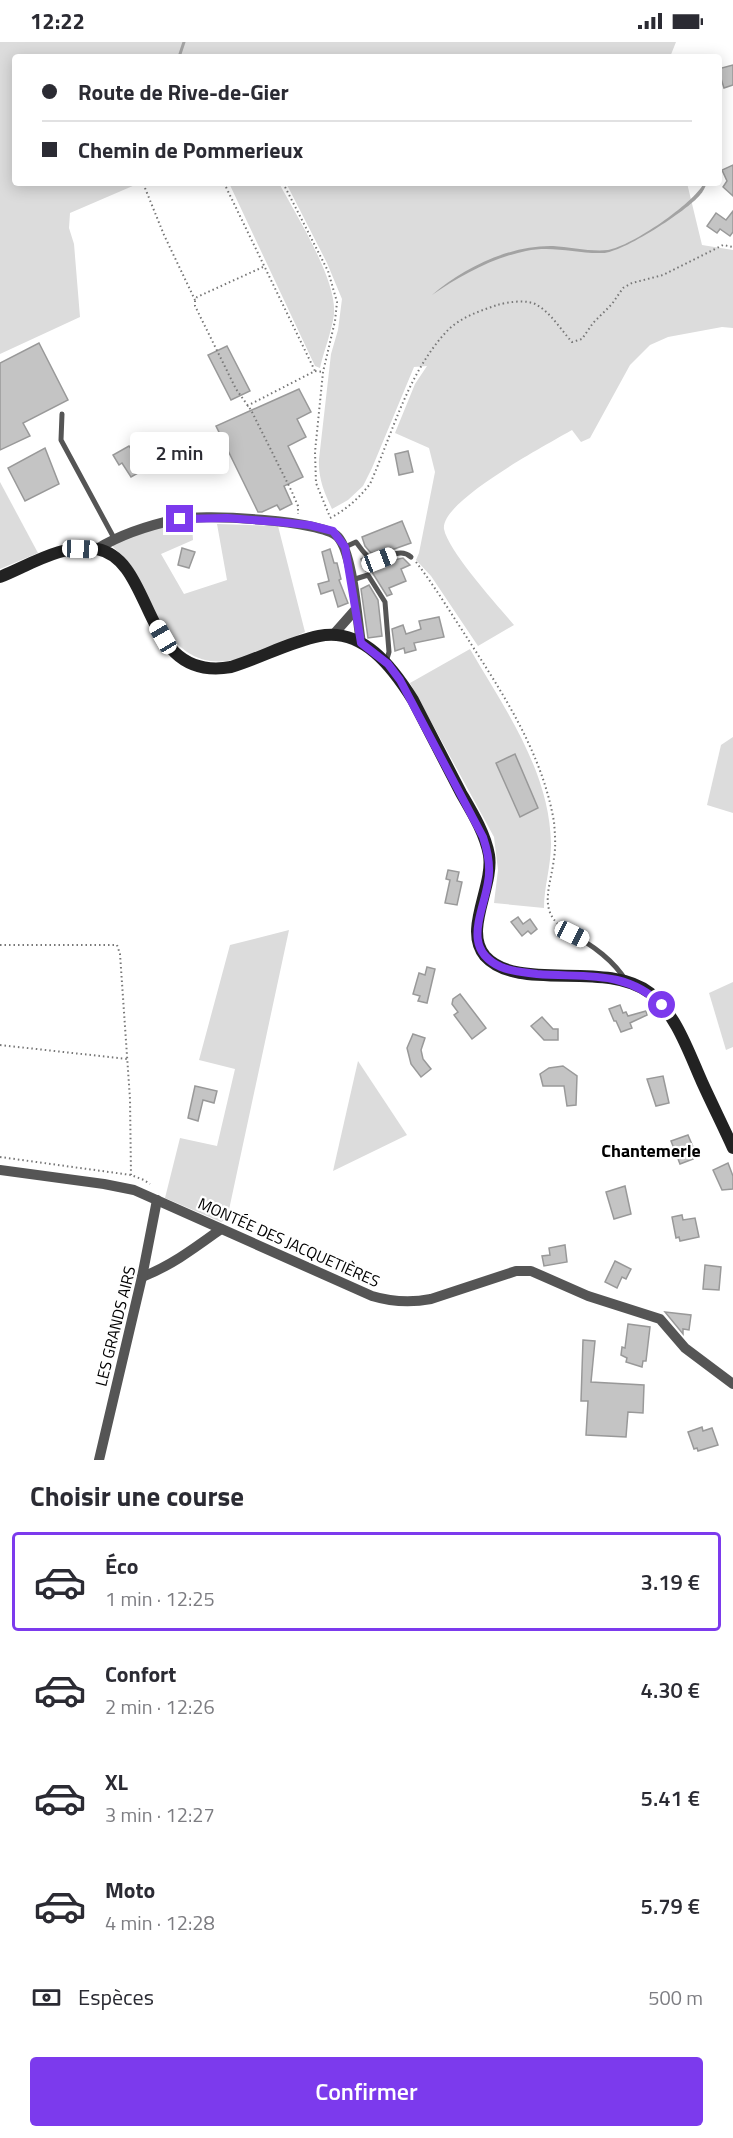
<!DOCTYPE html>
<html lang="fr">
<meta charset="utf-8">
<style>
body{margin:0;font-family:"Titillium Web",sans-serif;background:#f7f7f7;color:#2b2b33;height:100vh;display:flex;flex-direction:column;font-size:22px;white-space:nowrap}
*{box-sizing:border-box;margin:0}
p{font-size:20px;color:#7c7c81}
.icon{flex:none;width:33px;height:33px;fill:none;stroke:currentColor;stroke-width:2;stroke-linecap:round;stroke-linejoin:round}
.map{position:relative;height:1418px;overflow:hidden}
.sheet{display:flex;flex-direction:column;background:#fff;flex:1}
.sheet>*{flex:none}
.guide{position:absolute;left:12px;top:12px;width:710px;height:132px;border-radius:6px;box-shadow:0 3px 15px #0003;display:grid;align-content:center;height:132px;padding:0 30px;background:#fff}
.end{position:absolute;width:27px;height:27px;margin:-14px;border:8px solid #7c3aed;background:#fff;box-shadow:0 0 0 3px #fff}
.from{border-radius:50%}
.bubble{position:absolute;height:42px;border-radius:6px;background:#fff;box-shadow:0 3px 15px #0003;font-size:20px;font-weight:600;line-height:42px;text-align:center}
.car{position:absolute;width:18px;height:36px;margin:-18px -9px;border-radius:8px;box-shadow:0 0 4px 2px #0007;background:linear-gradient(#fff 24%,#345 0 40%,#fff 0 76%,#345 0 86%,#fff 0)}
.guide b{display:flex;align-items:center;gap:21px;height:57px;font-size:22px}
.guide b+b{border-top:2px solid #e1e1e2}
.guide i{width:15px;height:15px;background:#2b2b33}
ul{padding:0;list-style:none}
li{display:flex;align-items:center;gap:18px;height:99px;margin:0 12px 9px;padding:0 18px;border:3px solid transparent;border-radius:6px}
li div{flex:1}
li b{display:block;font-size:22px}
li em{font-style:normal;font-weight:600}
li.current{border-color:#7c3aed}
li>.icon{width:54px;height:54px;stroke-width:1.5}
h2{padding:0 30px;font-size:27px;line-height:72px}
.pay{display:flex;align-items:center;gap:15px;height:66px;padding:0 30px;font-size:22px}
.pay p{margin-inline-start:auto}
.button{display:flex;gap:12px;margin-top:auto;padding:12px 30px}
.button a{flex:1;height:69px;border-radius:6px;background:#7c3aed;color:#fff;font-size:24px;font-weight:600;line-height:69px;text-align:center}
.status{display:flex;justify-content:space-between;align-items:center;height:42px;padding:0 30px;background:#fff;direction:ltr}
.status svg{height:16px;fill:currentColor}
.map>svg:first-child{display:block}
.green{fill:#dcdcdc}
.water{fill:#a3a3a3}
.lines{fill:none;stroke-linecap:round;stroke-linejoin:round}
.stream{stroke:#a3a3a3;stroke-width:3}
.building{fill:#c4c4c4;stroke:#999;stroke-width:1.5}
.path{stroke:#777;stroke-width:2;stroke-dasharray:1.5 3;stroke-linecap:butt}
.lane{stroke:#555;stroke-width:5}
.street{stroke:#555;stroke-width:10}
.secondary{stroke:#222;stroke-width:12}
.route{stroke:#7c3aed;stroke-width:8}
.labels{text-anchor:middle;stroke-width:4.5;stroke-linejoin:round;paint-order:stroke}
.street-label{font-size:16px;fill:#000;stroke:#fff}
.neighbourhood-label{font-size:18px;font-weight:bold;fill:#000;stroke:#fff}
</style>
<div class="status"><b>12:22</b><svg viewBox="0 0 49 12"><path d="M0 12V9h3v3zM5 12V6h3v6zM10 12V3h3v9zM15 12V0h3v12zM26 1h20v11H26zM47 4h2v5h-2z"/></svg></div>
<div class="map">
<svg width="733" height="1418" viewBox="0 0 733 1418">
<rect width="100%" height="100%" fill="#fff"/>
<!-- green -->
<g class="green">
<polygon points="0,0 676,0 670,15 15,15 15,141 134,141 135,143 70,171 69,186 74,202 80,275 0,312"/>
<path d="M229 141H279C296 173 337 237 334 272 332 289 324 308 320 326L315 324Z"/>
<path d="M286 141H687L702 203 733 208V286L722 285 668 295 650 303 630 323 590 396 581 400 572 388C548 402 440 459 444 487 448 509 498 564 514 583L478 604 431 534 416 518 419 511 435 430 429 406 395 391 415 342 427 324 414 325 372 426 363 444 348 458 332 467C324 450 318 436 319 417L331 312 338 288 342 257 327 221Z"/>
<polygon points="0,440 38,511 0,527"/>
<path d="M217 482 278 484 305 590C247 616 197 647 158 575 149 559 142 541 132 525 127 517 119 511 113 505L114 500 159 486 192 483 193 498 161 512 184 552 227 538Z"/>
<path d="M470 607C505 667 550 730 551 802 551 824 544 845 544 866L494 861 498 828 494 795 410 641Z"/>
<polygon points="733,695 733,771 707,763 721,703"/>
<polygon points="289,888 227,1177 221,1180 165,1156 180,1096 217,1104 235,1027 199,1018 230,903"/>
<polygon points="733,940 733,1005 726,1008 709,951"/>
<polygon points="358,1019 407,1093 333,1129"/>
</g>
<!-- water -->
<path class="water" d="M704 141H707C705 145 703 150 700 153 688 168 622 211 603 211 577 212 553 203 526 209 492 216 460 234 432 253 463 226 510 203 553 204 569 205 592 210 608 208 632 204 693 162 704 141Z"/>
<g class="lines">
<!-- stream -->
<polyline class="stream" points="179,15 184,0"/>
</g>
<!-- building -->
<g class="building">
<polygon points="733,23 733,43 724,46 718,27"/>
<polygon points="733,123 733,154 723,145 727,139 722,128"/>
<polygon points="733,169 733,190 730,194 720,187 717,191 707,184 716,171 726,178"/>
<polygon points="39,301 68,358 23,381 30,394 0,408 0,321"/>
<polygon points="227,304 250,349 231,358 208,313"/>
<polygon points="299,347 311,370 297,377 306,395 288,404 303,435 284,444 292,462 280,468 277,463 262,470 258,470 216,384"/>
<polygon points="129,404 145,427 131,435 122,421 119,423 113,413"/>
<polygon points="45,406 59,442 25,459 8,426"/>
<polygon points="408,409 413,430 399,433 395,412"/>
<polygon points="402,479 411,501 380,512 371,511 365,504 362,495"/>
<polygon points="182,506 195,510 189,526 178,523"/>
<polygon points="330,507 334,521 337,521 341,537 339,538 348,561 338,565 333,548 321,552 318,542 329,539 322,510"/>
<polygon points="363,516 375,522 403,516 410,523 401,527 406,539 389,546 392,552 387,554 372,530 366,529 361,517"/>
<polygon points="369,543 378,558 382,594 368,596 361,547"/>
<polygon points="439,575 444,595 414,601 416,608 405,611 404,606 395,609 392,587 403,583 406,592 421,587 419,579"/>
<polygon points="515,712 538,766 520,775 496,721"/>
<polygon points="448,828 459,830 457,839 462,840 457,863 445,861 450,838 446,837"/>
<polygon points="518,875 523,882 530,877 537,887 531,892 528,889 522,894 511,880"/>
<polygon points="427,925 435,927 427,961 418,959 420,954 413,952 419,931 425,933"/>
<polygon points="460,952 486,986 472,997 454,973 458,970 452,962 453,957"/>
<polygon points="620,963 623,971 626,970 628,974 646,969 647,973 630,981 632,986 621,990 616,979 614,979 609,967"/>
<polygon points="542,975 553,987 558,987 558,998 544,998 531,984"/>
<polygon points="413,992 425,996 421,1008 423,1017 431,1027 421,1035 411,1022 407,1006"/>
<polygon points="563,1024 577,1034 576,1063 567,1064 564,1044 543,1044 540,1032 549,1026"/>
<polygon points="663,1034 669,1061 656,1064 647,1037"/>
<polygon points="195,1044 217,1049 214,1061 203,1058 198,1079 188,1076"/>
<polygon points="688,1093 693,1105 689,1107 693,1117 680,1122 671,1099"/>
<polygon points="728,1121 733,1134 733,1147 722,1148 713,1128"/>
<polygon points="625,1144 631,1172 614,1177 606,1150"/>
<polygon points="682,1173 683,1178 695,1176 699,1195 680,1199 679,1195 676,1196 672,1175"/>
<polygon points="565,1203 567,1220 544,1224 542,1214 550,1213 549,1206"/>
<polygon points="615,1219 631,1227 626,1237 622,1235 617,1246 605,1240"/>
<polygon points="705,1223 721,1225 719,1248 703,1247"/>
<polygon points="665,1270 691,1273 689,1288 683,1287 683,1292"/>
<polygon points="628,1282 650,1285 646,1319 643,1319 642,1325 626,1320 627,1316 621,1313 622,1305 625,1306"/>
<polygon points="583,1298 595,1299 591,1340 644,1343 643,1371 628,1370 626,1395 586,1393 588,1359 581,1359"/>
<polygon points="702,1385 703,1389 712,1386 718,1403 698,1409 697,1406 694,1407 688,1390"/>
</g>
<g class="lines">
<!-- path -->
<g class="path">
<polyline points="224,141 315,329"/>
<polyline points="283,141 328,229 337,260 335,279 323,330 315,410 316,441 330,475"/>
<polyline points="145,146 164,193 195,258"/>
<polyline points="263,225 197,255 195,258 195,264 236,347 251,368 292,450 298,464 298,472"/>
<polyline points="247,364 315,329 323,330"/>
<path d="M330 476C346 468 359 456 370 442 393 390 408 330 448 288 461 275 480 269 497 263 508 260 527 257 537 263 551 271 561 288 572 300L582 297 593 281 612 262 623 246 632 241 663 233 723 203 733 205"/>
<path d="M416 520C433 542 447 565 462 588 500 647 542 709 554 780 555 792 556 804 554 816 551 845 536 870 567 889"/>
<polyline points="0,903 117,903 120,912 130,1057 131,1133"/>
<polyline points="0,1003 127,1017"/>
<polyline points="0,1115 131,1133 144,1138 150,1142"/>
</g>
<!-- lane -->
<g class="lane">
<polyline points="62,372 61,398 114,496"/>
<path d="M345 505 356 500C360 505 364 512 369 515 385 523 397 503 411 515"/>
<polyline points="352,538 368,533 385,560 389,610 386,620"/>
<path d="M572 893C592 902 615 920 626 939"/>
</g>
<!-- street -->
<g class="street">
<path d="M97 507C121 492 150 483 178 477 202 472 323 478 338 495 353 512 357 577 361 601"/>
<polyline points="333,593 356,567"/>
<path d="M0 1128 104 1142 134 1148 372 1254C392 1260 411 1261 431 1257L516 1229H531L588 1254 660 1277 685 1306 733 1342"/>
<path d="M142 1235C171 1224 196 1205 221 1187"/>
<polyline points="99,1418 142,1235 157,1158"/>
</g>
<!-- secondary -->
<path class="secondary" d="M0 535C30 523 63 501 97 507 156 518 140 641 231 625 261 616 289 600 319 594 363 585 393 626 413 658 429 689 445 720 461 751 472 770 485 791 489 813 494 845 463 888 485 914 518 951 606 917 650 951 676 972 689 1011 702 1040 712 1062 723 1084 733 1106"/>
</g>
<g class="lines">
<!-- route -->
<path class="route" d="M180 477 227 476 278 480 309 483 333 489 345 505 361 601 388 622 400 638 483 795C488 810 491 825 488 840 483 872 461 907 501 925 513 930 524 930 537 932 584 936 625 927 662 963"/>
</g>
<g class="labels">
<!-- street labels -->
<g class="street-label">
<text transform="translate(289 1200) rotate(24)" y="6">MONTÉE DES JACQUETIÈRES</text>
<text transform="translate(115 1284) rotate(-76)" y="6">LES GRANDS AIRS</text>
</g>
<!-- neighbourhood labels -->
<g class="neighbourhood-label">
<text x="651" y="1115">Chantemerle</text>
</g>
</g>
</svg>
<i class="end from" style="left:662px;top:963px"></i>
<i class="end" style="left:180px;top:477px"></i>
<div class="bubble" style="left:130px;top:390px;width:99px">2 min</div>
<i class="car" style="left:80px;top:507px;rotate:92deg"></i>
<i class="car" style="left:379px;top:518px;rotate:69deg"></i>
<i class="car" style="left:163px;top:595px;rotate:330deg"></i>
<i class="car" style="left:572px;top:892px;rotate:116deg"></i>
<div class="guide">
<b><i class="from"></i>Route de Rive-de-Gier</b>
<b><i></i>Chemin de Pommerieux</b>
</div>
</div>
<section class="sheet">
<h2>Choisir une course</h2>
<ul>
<li class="current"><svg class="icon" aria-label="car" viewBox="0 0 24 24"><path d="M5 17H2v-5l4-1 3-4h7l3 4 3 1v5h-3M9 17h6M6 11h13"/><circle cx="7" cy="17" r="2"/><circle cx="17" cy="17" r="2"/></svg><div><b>Éco</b><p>1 min · 12:25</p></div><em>3.19 €</em></li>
<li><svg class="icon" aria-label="car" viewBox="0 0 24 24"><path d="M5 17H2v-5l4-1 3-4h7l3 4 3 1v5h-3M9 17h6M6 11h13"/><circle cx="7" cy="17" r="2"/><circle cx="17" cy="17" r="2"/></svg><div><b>Confort</b><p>2 min · 12:26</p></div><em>4.30 €</em></li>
<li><svg class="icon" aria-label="car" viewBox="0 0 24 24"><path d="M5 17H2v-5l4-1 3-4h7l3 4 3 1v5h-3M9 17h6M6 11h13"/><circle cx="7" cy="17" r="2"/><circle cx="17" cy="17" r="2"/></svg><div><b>XL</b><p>3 min · 12:27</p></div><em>5.41 €</em></li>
<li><svg class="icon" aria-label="car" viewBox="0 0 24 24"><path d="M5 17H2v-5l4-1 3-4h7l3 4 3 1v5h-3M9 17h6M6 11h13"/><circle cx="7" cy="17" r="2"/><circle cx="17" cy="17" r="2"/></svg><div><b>Moto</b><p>4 min · 12:28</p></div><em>5.79 €</em></li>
</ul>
<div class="pay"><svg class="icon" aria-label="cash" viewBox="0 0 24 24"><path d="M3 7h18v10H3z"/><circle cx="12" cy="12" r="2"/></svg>Espèces<p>500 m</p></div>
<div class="button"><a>Confirmer</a></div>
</section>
